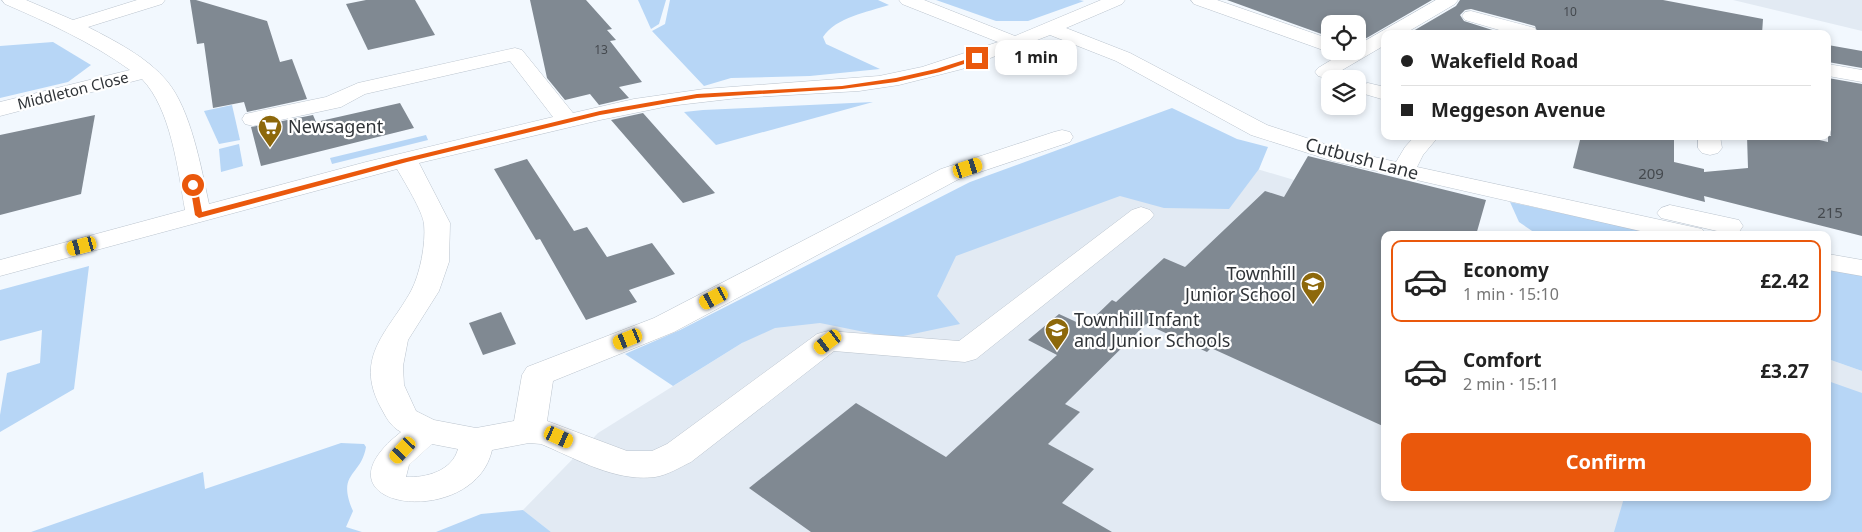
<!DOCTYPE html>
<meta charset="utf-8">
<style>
body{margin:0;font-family:"Noto Sans",sans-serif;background:#f2f2f2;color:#222;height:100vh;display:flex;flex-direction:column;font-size:19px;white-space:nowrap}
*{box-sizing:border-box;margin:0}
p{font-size:16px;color:#767676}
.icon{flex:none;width:28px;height:28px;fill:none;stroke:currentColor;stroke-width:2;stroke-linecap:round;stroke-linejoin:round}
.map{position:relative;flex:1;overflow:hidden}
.side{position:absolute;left:1381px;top:231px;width:450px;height:270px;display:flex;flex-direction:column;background:#fff;border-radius:10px;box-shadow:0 2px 8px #0003}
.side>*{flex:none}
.top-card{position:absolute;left:1381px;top:30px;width:450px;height:110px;border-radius:10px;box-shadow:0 2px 8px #0003;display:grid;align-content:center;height:110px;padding:0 20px;background:#fff}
.fabs{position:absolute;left:1321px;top:15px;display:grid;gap:10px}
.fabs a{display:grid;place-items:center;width:45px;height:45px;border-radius:10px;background:#fff;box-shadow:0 2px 8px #0003;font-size:25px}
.end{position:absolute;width:22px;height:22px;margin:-11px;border:6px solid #ea580c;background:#fff;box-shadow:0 0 0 2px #fff}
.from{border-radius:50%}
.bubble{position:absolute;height:35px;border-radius:10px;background:#fff;box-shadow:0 2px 8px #0003;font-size:16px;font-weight:700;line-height:35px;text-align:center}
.car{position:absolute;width:15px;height:30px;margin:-15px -8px;border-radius:6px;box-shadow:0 0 4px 1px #0007;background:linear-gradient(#f5c518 24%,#345 0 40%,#f5c518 0 76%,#345 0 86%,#f5c518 0)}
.top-card b{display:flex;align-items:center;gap:18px;height:48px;font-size:19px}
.top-card b+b{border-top:1px solid #e0e0e0}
.top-card i{width:12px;height:12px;background:#222}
ul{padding:9px 0 0;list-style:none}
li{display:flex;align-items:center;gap:15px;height:82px;margin:0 10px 8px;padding:0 10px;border:2px solid transparent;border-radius:10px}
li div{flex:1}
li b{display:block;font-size:19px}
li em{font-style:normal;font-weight:700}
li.on{border-color:#ea580c}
li>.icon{width:45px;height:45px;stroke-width:1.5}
.cta{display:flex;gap:10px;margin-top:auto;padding:10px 20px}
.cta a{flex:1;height:58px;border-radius:10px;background:#ea580c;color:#fff;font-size:20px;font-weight:700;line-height:58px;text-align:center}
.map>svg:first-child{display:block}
.built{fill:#e2eaf3}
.green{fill:#b7d6f6}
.building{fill:#808992}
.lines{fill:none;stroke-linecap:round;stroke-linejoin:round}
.minor-casing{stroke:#bbc4ce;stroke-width:1}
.minor{fill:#fff;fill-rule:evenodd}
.route{fill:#ea580c}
.labels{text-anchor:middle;stroke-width:4.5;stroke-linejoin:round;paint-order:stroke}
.far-number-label{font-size:12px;fill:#44494e}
.far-street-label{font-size:15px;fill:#303438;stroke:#fff}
.number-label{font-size:15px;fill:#44494e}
.poi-label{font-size:18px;fill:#303438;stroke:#fff;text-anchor:start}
.street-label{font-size:18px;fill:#303438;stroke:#fff}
</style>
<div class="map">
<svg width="1862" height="532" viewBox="0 0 1862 532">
<rect width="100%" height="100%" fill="#f2f8fe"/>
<!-- built -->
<g class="built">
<polygon points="1733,0 1862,0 1862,31"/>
<polygon points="1224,159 1461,230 1385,235 1385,498 1828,498 1828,359 1862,371 1862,532 551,532 523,510 598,433 838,283"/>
</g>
<!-- green -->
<g class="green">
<polygon points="638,0 666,0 659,24 651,29"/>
<path d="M670 0H878L889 5C868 12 836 17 823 37L826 44 880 69 810 76 731 78 704 86 652 31 665 24Z"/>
<polygon points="936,0 1079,0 1084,1 1028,21 996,21"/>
<polygon points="53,42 91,65 68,82 0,98 0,46"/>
<polygon points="873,102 716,145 684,112 703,110"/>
<polygon points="232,105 240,140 219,144 204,111"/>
<polygon points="1172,108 1237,139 1268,147 1259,169 1229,209 1164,208 1120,196 956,256 937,296 960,324 894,338 820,323 775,328 742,343 673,386 625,354 680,330 970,182"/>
<polygon points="426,135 428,140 332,164 330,158"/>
<polygon points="239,144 243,166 221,172 219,149"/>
<polygon points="1510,202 1662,235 1538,235 1519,222"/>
<polygon points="89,266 74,389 0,432 0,415 7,373 40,363 42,330 0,341 0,290"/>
<polygon points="1828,267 1862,273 1862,371 1828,359"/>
<polygon points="1828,381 1862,393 1862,532 1614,532 1624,498 1828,498"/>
<path d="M341 443 364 444 366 447C361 477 336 472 353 511L346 527 362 532H31L203 472 205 489Z"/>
<polygon points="523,510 551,532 436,532 481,514"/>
</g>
<!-- building -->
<g class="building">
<polygon points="190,0 196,0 267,21 280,62 292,59 307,99 247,112 244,102 213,108 204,43 197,44"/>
<polygon points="366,0 415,0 435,35 368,50 346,4"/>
<polygon points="530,0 586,0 612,29 607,30 616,40 610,41 642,82 619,87 629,98 599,105 590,94 565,100 547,78"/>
<polygon points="1227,0 1432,0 1358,43 1358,24 1330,24 1330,37"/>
<polygon points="1460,0 1663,0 1763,19 1762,34 1538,34 1535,26 1471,9 1465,10 1460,15 1464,21 1505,34 1408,34 1456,6"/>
<polygon points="1828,45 1862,51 1862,68 1828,62"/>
<polygon points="1828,78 1862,84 1862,236 1704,196 1705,202 1573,168 1581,136 1674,136 1674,162 1704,169 1704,172 1748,168 1747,136 1802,136 1828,142 1828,136 1831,136 1828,117"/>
<polygon points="400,103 414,128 261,166 251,127 313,115 316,122"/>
<polygon points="643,113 667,140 715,193 683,203 611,120"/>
<polygon points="95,115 81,194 0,215 0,135"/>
<polygon points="1308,156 1486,200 1476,235 1385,235 1385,427 1211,348 1207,352 1146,324 1065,404 1080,412 1048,444 1094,469 1062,503 1112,532 811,532 749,488 856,403 946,457 1057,355 1028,340 1059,314 1085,326 1112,300 1116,302 1164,258 1185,267 1265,191 1284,197"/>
<polygon points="527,159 574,231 587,227 607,257 652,243 675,274 629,290 637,302 586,320 540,239 536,240 494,169"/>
<polygon points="501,312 516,344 483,355 469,323"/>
</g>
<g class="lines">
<defs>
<g id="minor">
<path d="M2 0H26L73 20 137 0H165L162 4 88 27C115 41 147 57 167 81 191 110 201 167 209 204L366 162 553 117 510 61 365 94 341 107 253 126 245 124 242 119 245 114 326 97 358 83 515 48 522 50 573 113 634 99 704 89 879 76 922 67 998 42 902 4 899 0H924L1015 36 1101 0H1125L1122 4 1066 28 1130 53 1267 125 1340 149 1396 162 1405 147 1415 136H1439L1423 155 1417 167 1693 227 1702 229 1706 235H1658L1333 161 1251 135 1116 61 1050 35 962 69 899 85 859 91 738 98 669 106 600 120 419 163 450 223 449 262 439 291 408 340 403 366 404 385 416 411 434 420 476 428 514 421 522 375 527 367 654 318 941 169 1054 132 1062 130 1070 132 1073 137 1070 142 959 179 674 332 553 381 547 421 627 451H652L667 444 817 334 828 331 959 341 1132 210 1141 207 1150 210 1154 215 1150 220 976 359 965 362 834 351 691 462C680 467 668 475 655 477 615 482 577 459 541 444L529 443 492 450C474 532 303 509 401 432 390 426 386 417 380 406 354 356 389 331 411 291 420 274 426 244 424 224 423 212 404 181 397 169L0 276V260L185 210C178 170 171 109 142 79L0 116V102L130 70C91 42 49 23 5 4ZM432 444 458 449C452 471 426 478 406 477L409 465Z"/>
<polygon points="1191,0 1217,0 1330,39 1330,51 1332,51 1323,50 1194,4"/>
<polygon points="1436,0 1458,0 1455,4 1404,34 1385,34 1385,45 1332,76 1325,78 1318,76 1315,72 1318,68 1346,51 1358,51 1358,45"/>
<polygon points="1471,11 1535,28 1537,32 1536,34 1513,34 1465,20 1462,16 1465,12"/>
<polygon points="1828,64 1862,70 1862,82 1828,76"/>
<polygon points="1368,83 1385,87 1385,100 1361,93 1358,89 1361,85"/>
<polygon points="1698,136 1720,136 1722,148 1718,153 1710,155 1702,153 1698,148"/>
<polygon points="1670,205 1739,220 1743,226 1739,232 1730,234 1661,218 1657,213 1661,208"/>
<polygon points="1828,254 1862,260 1862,276 1828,270"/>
</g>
</defs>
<!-- minor casing -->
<use href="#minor" class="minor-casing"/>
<!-- minor -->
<use href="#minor" class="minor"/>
</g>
<!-- route -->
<polygon class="route" points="977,56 979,59 940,72 896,82 842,89 697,98 600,115 407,162 199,218 195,215 190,185 193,183 197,185 202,212 402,159 600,111 697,94 842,86 896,78 936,69"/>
<!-- icons -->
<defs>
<symbol id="supermarket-pin" viewBox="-11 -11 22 30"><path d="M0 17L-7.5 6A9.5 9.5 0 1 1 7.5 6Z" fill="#8d680b" stroke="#fff"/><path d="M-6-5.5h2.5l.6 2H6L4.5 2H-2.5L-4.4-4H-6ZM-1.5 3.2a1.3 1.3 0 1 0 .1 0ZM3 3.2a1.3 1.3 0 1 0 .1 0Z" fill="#fff"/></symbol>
<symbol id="school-pin" viewBox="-11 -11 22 30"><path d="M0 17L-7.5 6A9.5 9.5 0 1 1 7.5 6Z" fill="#8d680b" stroke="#fff"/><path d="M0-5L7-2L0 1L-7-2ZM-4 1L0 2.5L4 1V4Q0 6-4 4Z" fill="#fff"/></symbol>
</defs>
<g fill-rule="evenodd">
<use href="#supermarket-pin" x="256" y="113" width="28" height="38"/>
<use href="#school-pin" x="1299" y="270" width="28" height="38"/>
<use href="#school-pin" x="1043" y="316" width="28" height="38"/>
</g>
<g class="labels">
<!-- far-number labels -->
<g class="far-number-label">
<text x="1570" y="16">10</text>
<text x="601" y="54">13</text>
</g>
<!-- far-street labels -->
<g class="far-street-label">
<text transform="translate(73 91) rotate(-14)" y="5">Middleton Close</text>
</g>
<!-- number labels -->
<g class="number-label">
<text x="1651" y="179">209</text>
<text x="1830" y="218">215</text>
</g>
<!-- poi labels -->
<g class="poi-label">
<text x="288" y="133">Newsagent</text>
<text x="1296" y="280" text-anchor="end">Townhill<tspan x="1296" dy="21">Junior School</tspan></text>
<text x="1074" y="326">Townhill Infant<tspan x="1074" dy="21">and Junior Schools</tspan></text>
</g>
<!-- street labels -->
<g class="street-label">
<text transform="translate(1362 159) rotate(15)" y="6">Cutbush Lane</text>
</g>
</g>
</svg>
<div class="fabs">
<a><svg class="icon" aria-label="locate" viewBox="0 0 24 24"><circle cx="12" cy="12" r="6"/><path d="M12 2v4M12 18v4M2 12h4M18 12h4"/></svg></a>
<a><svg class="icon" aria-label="layers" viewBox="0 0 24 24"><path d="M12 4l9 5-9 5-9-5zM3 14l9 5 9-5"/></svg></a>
</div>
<i class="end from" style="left:193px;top:185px"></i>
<i class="end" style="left:977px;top:58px"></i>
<div class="bubble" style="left:995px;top:40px;width:82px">1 min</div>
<i class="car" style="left:968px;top:168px;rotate:72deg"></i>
<i class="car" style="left:82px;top:246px;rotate:255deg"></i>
<i class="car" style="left:714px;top:298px;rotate:242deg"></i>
<i class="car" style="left:628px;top:339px;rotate:248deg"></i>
<i class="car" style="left:828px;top:342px;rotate:233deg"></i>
<i class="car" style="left:559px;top:437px;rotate:114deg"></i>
<i class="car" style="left:403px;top:450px;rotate:223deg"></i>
<div class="top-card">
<b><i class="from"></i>Wakefield Road</b>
<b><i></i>Meggeson Avenue</b>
</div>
<section class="side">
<ul>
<li class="on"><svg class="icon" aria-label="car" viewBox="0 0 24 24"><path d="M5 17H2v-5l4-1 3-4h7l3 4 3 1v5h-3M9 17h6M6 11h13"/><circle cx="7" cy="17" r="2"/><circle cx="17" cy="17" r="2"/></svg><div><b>Economy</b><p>1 min · 15:10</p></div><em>£2.42</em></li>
<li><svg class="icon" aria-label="car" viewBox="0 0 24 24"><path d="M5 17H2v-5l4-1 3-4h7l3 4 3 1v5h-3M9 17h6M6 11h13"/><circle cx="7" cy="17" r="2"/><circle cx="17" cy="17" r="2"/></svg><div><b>Comfort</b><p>2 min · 15:11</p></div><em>£3.27</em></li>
</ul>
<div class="cta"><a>Confirm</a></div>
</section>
</div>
